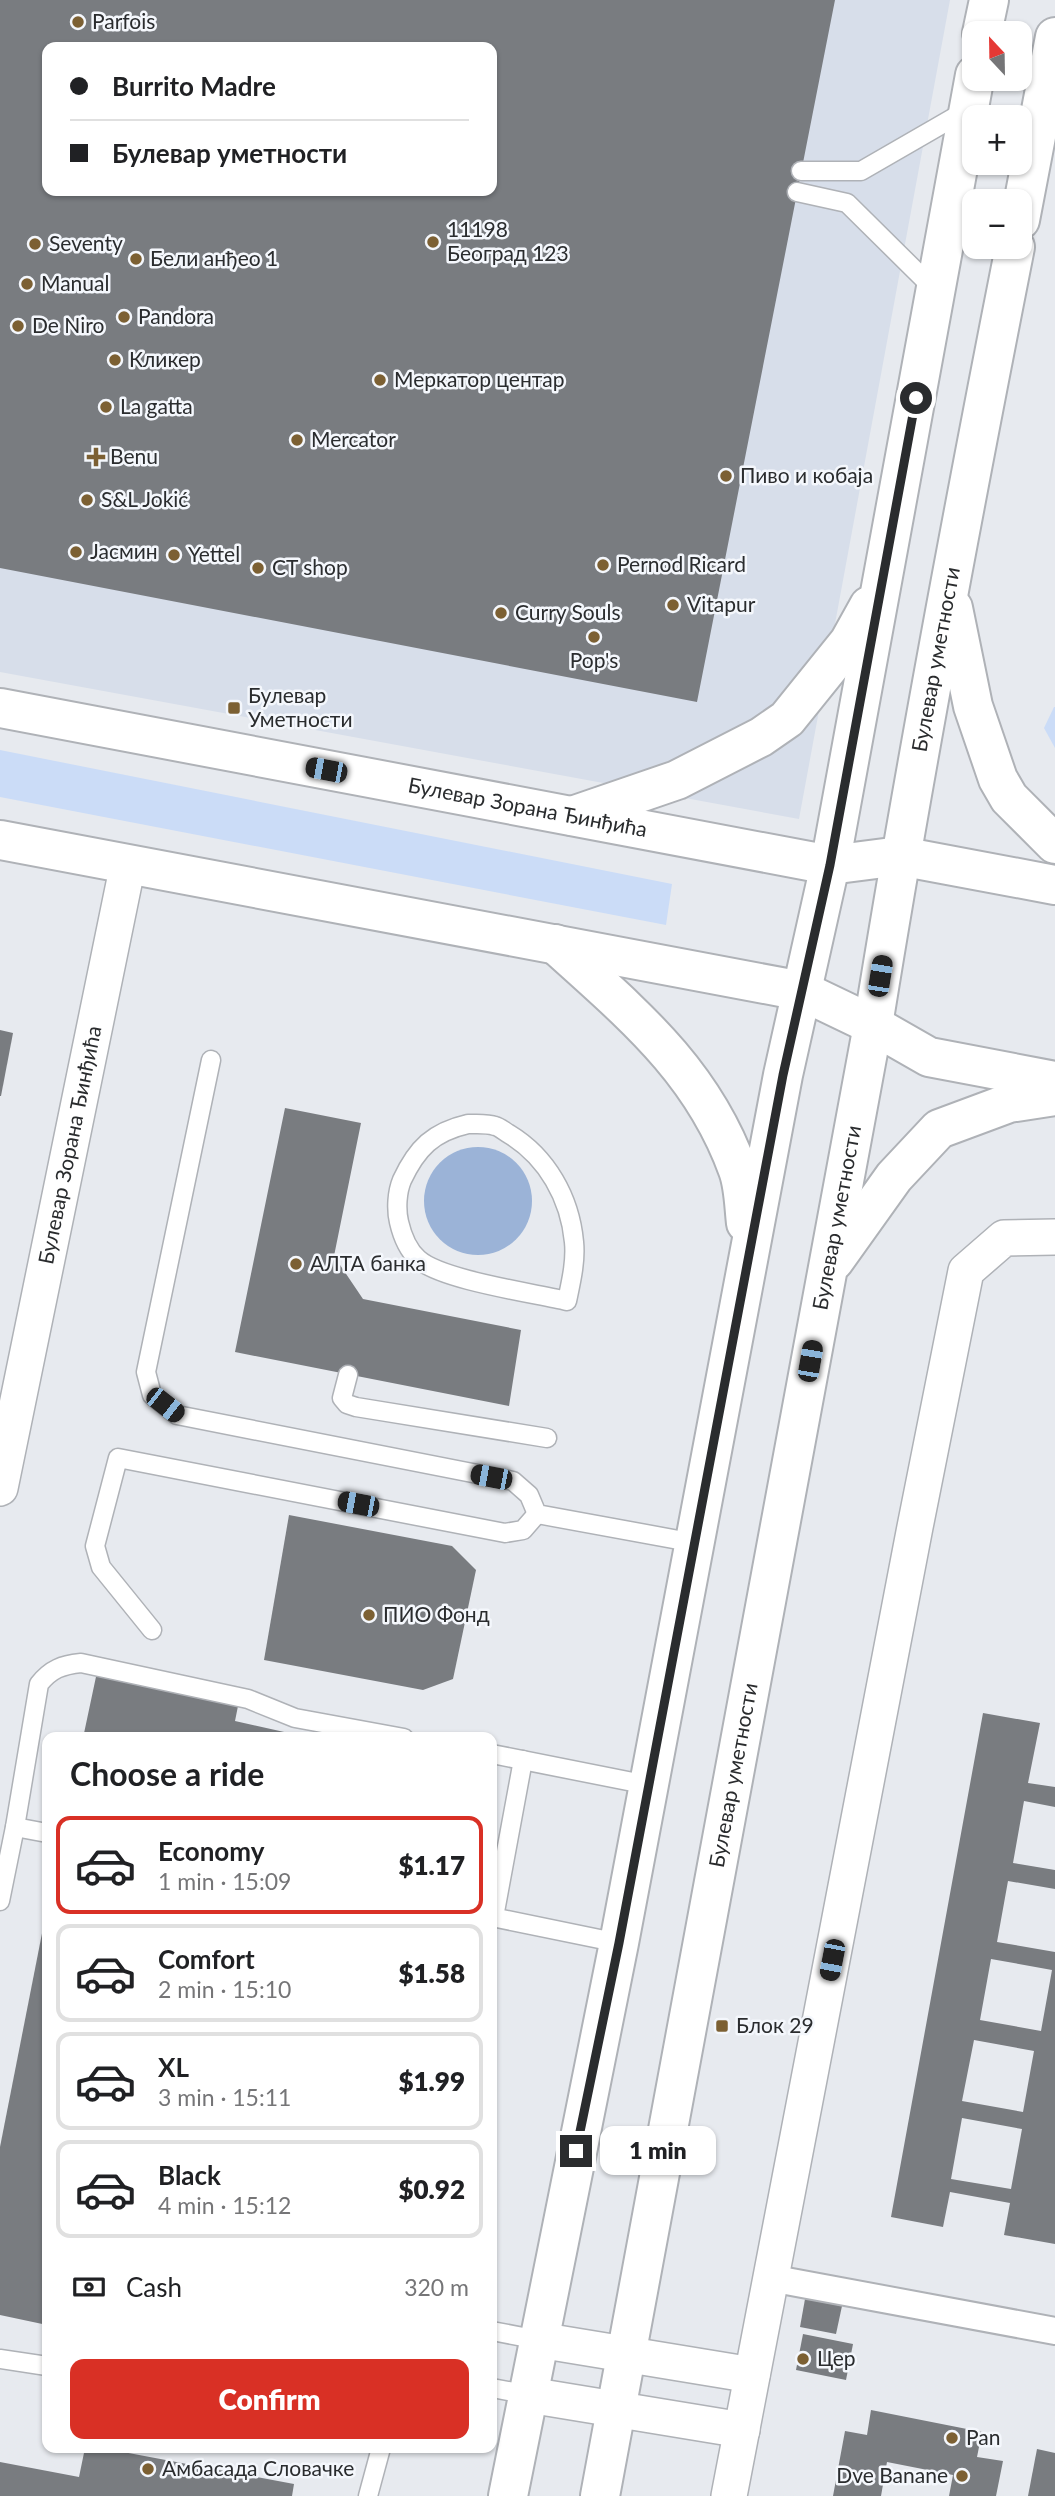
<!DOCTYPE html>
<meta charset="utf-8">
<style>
body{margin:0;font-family:Lato,sans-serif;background:#f6f6f6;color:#202124;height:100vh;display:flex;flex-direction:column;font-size:26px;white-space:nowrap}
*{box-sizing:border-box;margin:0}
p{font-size:23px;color:#757577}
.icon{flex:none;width:38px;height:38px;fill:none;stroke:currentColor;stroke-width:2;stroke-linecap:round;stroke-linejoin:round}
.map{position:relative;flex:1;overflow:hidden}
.side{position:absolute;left:42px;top:1732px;width:455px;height:721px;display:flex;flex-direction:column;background:#fff;border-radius:14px;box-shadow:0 2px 5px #0004}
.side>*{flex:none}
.banner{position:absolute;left:42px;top:42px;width:455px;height:154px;border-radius:14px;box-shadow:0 2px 5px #0004;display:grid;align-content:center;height:154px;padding:0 28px;background:#fff}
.needle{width:46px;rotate:338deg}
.tools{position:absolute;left:962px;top:21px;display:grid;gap:14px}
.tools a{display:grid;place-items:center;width:70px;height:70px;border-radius:14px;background:#fff;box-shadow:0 2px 5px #0004;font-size:35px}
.end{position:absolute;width:32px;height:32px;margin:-16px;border:9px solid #2a2c2e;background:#fff;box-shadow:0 0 0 4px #fff}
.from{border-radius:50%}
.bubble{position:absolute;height:49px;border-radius:14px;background:#fff;box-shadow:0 2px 5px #0004;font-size:23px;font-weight:800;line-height:49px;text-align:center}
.car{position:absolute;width:21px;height:42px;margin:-21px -10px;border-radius:9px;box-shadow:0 0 5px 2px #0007;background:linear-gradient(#222 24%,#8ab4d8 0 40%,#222 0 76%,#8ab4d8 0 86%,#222 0)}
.banner b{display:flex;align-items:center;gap:24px;height:66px;font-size:26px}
.banner b+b{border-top:2px solid #e0e0e0}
.banner i{width:18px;height:18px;background:#202124}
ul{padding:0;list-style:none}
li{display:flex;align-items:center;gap:21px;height:98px;margin:0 14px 10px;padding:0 14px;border:4px solid #e0e0e0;border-radius:14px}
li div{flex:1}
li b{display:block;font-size:26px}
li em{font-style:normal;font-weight:800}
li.active{border-color:#d93025}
li>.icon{width:63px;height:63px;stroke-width:1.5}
h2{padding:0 28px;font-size:32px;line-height:84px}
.pay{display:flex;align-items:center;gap:18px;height:77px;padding:0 28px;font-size:26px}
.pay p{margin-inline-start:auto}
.button{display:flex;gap:14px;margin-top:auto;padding:14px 28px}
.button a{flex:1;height:80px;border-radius:14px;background:#d93025;color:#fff;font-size:28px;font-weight:800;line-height:80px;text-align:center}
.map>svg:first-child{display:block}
.built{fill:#d7deea;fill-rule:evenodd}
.green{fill:#cbdcf7}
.water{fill:#9bb3d7}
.building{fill:#797c80;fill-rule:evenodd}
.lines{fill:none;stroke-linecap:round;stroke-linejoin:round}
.service-casing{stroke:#afb2b7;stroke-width:21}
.pedestrian-casing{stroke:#afb2b7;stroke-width:30}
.minor-casing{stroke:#afb2b7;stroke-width:38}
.tertiary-casing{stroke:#afb2b7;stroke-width:42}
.service{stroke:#fff;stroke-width:18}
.pedestrian{stroke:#fff;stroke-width:26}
.minor{stroke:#fff;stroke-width:35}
.tertiary{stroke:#fff;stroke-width:38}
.route{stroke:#2a2c2e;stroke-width:9}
.poi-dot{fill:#7c6033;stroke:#f4f7fc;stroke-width:2.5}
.labels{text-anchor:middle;stroke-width:5;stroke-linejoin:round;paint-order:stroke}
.poi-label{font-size:21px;fill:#2a2c2e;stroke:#f4f7fc;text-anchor:start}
.street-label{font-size:21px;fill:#2a2c2e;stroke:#f4f7fc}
</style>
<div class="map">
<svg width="1055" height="2496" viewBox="0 0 1055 2496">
<rect width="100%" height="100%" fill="#e7eaef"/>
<!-- built -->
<path class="built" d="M0 0H950L799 819 0 672ZM47 47H492V191H47Z"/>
<!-- green -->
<g class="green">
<polygon points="1054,707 1055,707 1055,748 1044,728"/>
<polygon points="0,750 672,884 666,925 0,797"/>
</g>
<!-- water -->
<circle class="water" cx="478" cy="1201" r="54"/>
<!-- building -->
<g class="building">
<path d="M0 0H835L697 702 0 568ZM47 47H492V191H47Z"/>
<polygon points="0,1030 13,1033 1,1096 0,1096"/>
<polygon points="285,1108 361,1123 334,1256 363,1299 521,1330 509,1406 235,1352"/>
<polygon points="289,1515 452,1546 476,1570 453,1679 423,1690 264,1660"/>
<polygon points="97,1672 239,1701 235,1721 311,1738 83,1738"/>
<path d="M983 1713 1040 1723 1028 1783 1055 1787V1807L1024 1801 1013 1863 1055 1870V1889L1008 1881 997 1942 1055 1952V2244L1004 2235 1010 2203 950 2192 943 2227 891 2217ZM991 1959 1052 1970 1041 2031 980 2020ZM974 2040 1034 2051 1023 2112 962 2101ZM962 2118 1022 2129 1011 2189 951 2179Z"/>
<polygon points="46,1913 47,1913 47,2325 0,2315 0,2147"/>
<polygon points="805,2299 842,2306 836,2334 800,2327"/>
<polygon points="803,2334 853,2344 846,2380 796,2370"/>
<polygon points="871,2410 982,2432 977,2457 1003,2461 996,2496 949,2496 953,2475 887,2462 881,2496 833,2496 845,2431 867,2435"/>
<polygon points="85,2448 102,2448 294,2484 292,2496 0,2496 0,2462 79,2477"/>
<polygon points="1037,2449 1055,2453 1055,2496 1028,2496"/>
</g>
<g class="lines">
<defs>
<g id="service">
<polyline points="801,171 861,171 965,111"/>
<polyline points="797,192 847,203 935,290"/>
<polyline points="211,1060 146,1372 152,1395 177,1415 513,1481 529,1495 537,1514 695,1543"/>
<path d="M468 1124C476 1124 487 1123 495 1126 500 1127 505 1132 509 1134 547 1157 570 1198 574 1242 576 1261 571 1282 567 1301 533 1293 441 1280 418 1259 408 1250 402 1235 399 1222 396 1209 397 1192 402 1180 417 1148 433 1132 468 1124Z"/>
<polyline points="348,1375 342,1398 347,1404 356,1407 547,1438"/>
<polyline points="152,1630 101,1567 95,1546 118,1458 505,1533 523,1530 537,1514"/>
<polyline points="492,1754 648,1785"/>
<polyline points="15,1827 47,1833"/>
<path d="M0 1901 15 1827 39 1684C51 1669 62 1665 81 1663L248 1699 295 1718 404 1738"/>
<polyline points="492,1917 619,1943"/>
<polyline points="494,1917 523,1760"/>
<polyline points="492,2331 539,2340"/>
<polyline points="0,2359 47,2366"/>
<polyline points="492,2388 529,2395"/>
<polyline points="368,2496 381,2448"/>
</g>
<polyline id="pedestrian" points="770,2278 1055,2331"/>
<g id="minor">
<path id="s1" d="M0 1488 128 864"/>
<polyline points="539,2340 752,2375"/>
<polyline points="529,2395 742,2430"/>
<polyline points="729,2496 915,1527 966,1271 1004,1238 1055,1237"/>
</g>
<g id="tertiary">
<polyline points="982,33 989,0"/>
<polyline points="1020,220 1055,37"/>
<polyline points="953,608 973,706 998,779 1009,798 1055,844"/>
<path id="s2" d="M0 708 830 865 900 856 1055 885"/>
<polyline points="572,816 677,780 761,737 787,719 849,642 869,606"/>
<polyline points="0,840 802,991 873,1025 929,1057 1055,1081"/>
<path d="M555 944C631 1013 702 1070 738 1170 744 1186 744 1206 746 1223"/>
<polyline points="834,1261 894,1177 939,1129 1009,1103 1055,1096"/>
<polyline points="508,2496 619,1943 783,1075 830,865 975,75"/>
<path id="s3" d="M600 2496 873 1025C915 764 964 505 1015 247"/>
</g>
</defs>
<!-- service casing -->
<use href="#service" class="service-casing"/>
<!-- pedestrian casing -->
<use href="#pedestrian" class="pedestrian-casing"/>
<!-- minor casing -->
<use href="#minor" class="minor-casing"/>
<!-- tertiary casing -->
<use href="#tertiary" class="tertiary-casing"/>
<!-- service -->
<use href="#service" class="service"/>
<!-- pedestrian -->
<use href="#pedestrian" class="pedestrian"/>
<!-- minor -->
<use href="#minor" class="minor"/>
<!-- tertiary -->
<use href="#tertiary" class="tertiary"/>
</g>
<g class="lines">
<!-- route -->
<polyline class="route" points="576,2151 619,1943 783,1075 830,865 916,398"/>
</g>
<!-- markers -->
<g class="poi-dot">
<circle cx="78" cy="22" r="7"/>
<circle cx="433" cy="242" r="7"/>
<circle cx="35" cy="244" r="7"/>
<circle cx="136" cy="259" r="7"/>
<circle cx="27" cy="284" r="7"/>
<circle cx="124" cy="317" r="7"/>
<circle cx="18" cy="326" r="7"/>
<circle cx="115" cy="360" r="7"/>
<circle cx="380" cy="380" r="7"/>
<circle cx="106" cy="407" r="7"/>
<circle cx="297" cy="440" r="7"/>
<path d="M92.5 446.5h7v7h7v7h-7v7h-7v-7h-7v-7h7z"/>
<circle cx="726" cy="476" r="7"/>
<circle cx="87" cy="500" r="7"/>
<circle cx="76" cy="552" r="7"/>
<circle cx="174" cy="555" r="7"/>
<circle cx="603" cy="565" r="7"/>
<circle cx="258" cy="568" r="7"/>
<circle cx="673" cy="605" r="7"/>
<circle cx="501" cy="613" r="7"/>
<circle cx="594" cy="637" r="7"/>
<rect x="227" y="701" width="14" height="14" rx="3.5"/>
<circle cx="296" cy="1264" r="7"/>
<circle cx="369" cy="1615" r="7"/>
<rect x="715" y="2019" width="14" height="14" rx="3.5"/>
<circle cx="803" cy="2359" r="7"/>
<circle cx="952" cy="2438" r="7"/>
<circle cx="148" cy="2469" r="7"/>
<circle cx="962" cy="2476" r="7"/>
</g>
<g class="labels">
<!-- poi labels -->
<g class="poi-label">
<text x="92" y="29">Parfois</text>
<text x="447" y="237">11198<tspan x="447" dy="24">Београд 123</tspan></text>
<text x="49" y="251">Seventy</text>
<text x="150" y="266">Бели анђео 1</text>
<text x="41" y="291">Manual</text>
<text x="138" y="324">Pandora</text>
<text x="32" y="333">De Niro</text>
<text x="129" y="367">Кликер</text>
<text x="394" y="387">Меркатор центар</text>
<text x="120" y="414">La gatta</text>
<text x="311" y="447">Mercator</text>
<text x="110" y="464">Benu</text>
<text x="740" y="483">Пиво и кобаја</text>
<text x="101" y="507">S&amp;L Jokić</text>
<text x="90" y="559">Јасмин</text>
<text x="188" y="562">Yettel</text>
<text x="617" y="572">Pernod Ricard</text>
<text x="272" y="575">CT shop</text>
<text x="687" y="612">Vitapur</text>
<text x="515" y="620">Curry Souls</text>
<text x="594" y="668" text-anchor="middle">Pop's</text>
<text x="248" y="703">Булевар<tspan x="248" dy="24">Уметности</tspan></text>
<text x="310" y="1271">АЛТА банка</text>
<text x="383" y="1622">ПИО Фонд</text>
<text x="736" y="2033">Блок 29</text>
<text x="817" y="2366">Цер</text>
<text x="966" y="2445">Pan</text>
<text x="162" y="2476">Амбасада Словачке</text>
<text x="948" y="2483" text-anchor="end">Dve Banane</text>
</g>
<!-- street labels -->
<g class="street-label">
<text dy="7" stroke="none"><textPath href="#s3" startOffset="1867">Булевар уметности</textPath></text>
<text dy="7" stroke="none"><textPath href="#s2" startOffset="537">Булевар Зорана Ђинђића</textPath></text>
<text dy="7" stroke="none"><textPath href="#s1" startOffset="350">Булевар Зорана Ђинђића</textPath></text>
<text dy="7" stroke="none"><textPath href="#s3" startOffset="1300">Булевар уметности</textPath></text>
<text dy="7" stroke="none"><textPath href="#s3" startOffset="733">Булевар уметности</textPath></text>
</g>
</g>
</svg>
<div class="tools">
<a><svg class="needle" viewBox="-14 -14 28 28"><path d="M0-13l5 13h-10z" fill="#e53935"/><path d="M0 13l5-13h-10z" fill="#757577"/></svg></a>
<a>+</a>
<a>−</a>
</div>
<i class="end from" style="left:916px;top:398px"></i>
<i class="end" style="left:576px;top:2151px"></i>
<div class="bubble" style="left:600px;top:2126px;width:116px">1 min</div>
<i class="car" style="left:326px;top:770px;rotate:281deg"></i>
<i class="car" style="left:880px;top:976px;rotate:9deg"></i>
<i class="car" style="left:810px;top:1361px;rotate:10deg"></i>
<i class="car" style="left:165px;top:1405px;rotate:128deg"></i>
<i class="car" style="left:491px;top:1477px;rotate:281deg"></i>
<i class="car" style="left:358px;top:1504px;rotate:281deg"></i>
<i class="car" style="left:832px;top:1960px;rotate:191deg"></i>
<div class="banner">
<b><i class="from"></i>Burrito Madre</b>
<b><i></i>Булевар уметности</b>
</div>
<section class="side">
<h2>Choose a ride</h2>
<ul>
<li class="active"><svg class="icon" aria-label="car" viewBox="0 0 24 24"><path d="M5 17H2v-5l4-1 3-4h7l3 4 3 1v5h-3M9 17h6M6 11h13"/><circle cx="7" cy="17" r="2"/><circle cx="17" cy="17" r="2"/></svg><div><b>Economy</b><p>1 min · 15:09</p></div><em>$1.17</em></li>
<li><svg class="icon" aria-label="car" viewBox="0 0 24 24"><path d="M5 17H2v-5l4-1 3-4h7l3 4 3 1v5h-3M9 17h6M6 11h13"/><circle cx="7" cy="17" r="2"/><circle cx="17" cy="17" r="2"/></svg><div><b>Comfort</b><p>2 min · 15:10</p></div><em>$1.58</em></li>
<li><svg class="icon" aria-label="car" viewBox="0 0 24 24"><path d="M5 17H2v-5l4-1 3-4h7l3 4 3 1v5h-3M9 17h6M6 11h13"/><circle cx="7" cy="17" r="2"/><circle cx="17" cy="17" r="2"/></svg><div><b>XL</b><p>3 min · 15:11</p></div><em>$1.99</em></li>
<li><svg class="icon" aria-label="car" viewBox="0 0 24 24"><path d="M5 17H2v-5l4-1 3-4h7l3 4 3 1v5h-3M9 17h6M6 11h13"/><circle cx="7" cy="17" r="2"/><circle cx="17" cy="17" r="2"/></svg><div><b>Black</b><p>4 min · 15:12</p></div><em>$0.92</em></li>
</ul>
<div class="pay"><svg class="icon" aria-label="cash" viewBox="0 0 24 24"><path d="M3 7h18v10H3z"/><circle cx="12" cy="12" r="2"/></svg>Cash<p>320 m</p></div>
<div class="button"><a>Confirm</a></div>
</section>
</div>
